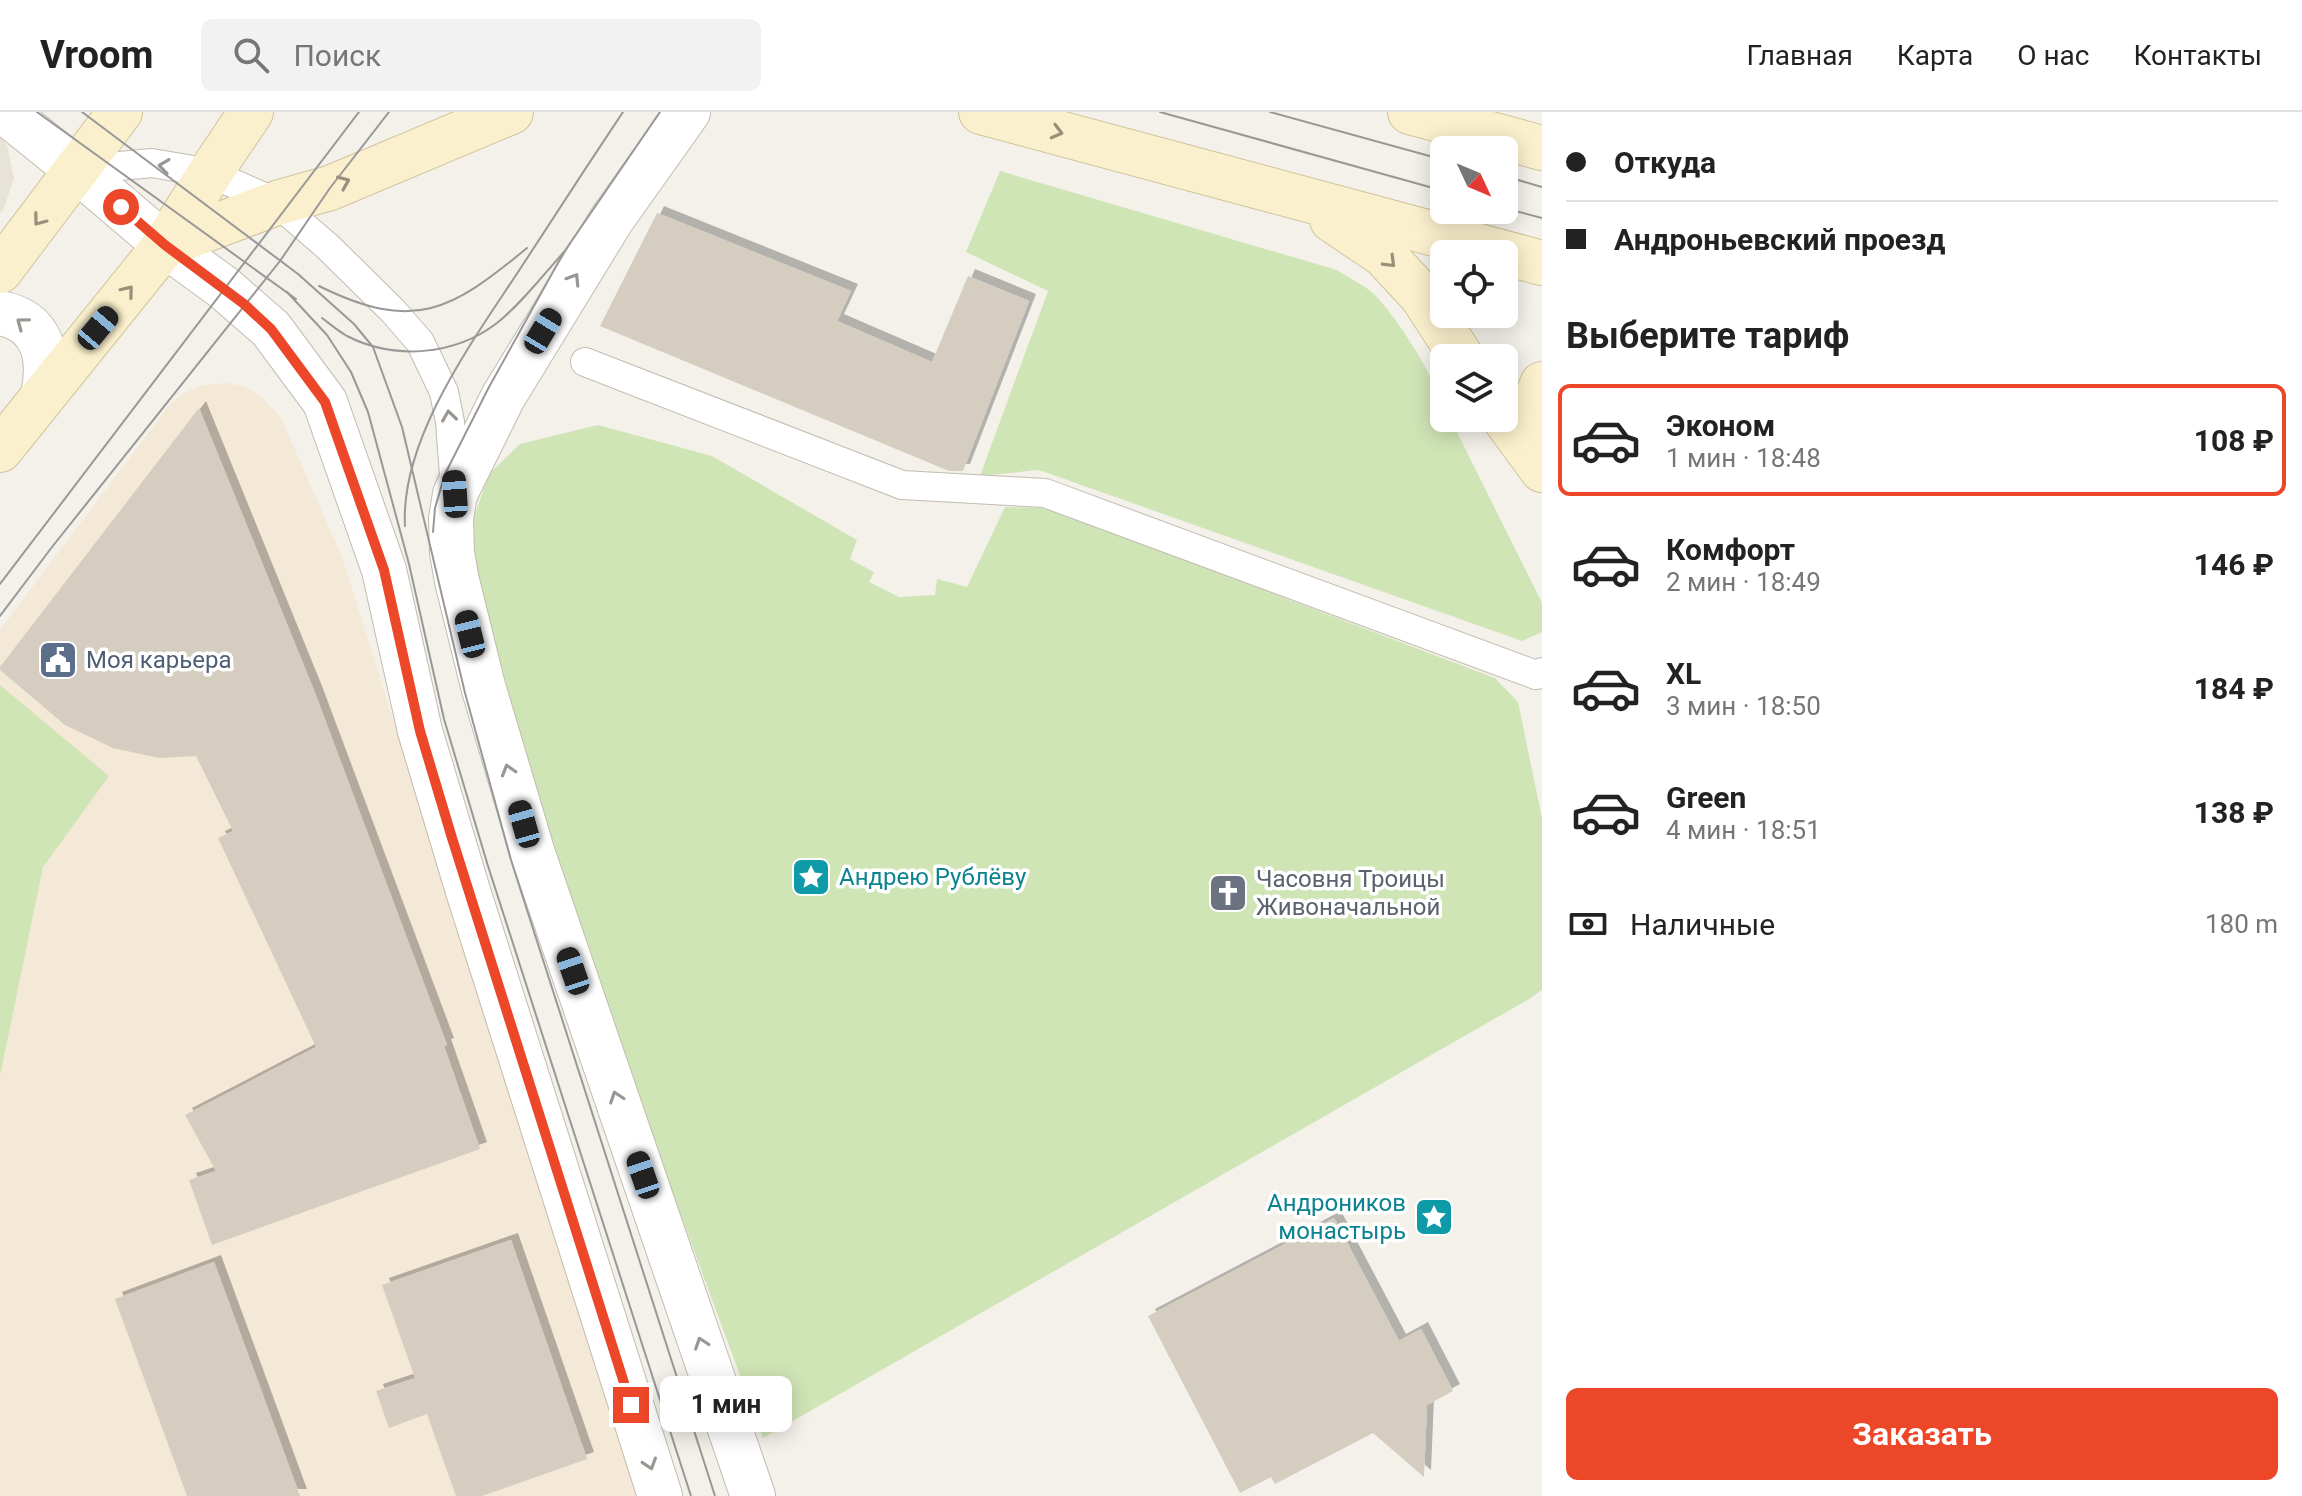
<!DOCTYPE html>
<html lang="ru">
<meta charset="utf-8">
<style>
body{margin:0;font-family:Roboto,sans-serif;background:#f2f2f2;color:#222;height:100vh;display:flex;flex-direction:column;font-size:30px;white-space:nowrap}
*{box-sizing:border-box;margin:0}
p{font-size:26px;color:#767676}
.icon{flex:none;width:44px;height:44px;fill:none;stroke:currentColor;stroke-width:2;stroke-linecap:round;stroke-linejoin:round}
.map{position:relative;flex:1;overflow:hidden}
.panel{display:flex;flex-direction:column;background:#fff;width:760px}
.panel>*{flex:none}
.banner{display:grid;align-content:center;height:176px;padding:0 24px;background:#fff}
.needle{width:52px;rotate:134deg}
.tools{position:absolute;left:1430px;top:24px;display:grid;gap:16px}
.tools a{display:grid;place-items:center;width:88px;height:88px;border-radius:12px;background:#fff;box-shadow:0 4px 20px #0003;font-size:40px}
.end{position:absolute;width:36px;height:36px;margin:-18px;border:10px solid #ec4729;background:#fff;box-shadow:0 0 0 4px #fff}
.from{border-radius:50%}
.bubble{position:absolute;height:56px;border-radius:12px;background:#fff;box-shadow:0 4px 20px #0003;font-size:26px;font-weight:700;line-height:56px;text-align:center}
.car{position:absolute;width:24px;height:48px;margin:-24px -12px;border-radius:10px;box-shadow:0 0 6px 2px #0007;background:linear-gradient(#222 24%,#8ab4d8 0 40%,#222 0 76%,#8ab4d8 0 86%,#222 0)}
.banner b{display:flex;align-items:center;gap:28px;height:76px;font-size:30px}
.banner b+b{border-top:2px solid #e0e0e0}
.banner i{width:20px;height:20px;background:#222}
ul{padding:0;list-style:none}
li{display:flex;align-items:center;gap:24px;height:112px;margin:0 16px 12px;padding:0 8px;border:4px solid transparent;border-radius:12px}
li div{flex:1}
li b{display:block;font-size:30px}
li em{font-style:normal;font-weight:700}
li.active{border-color:#ec4729}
li>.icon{width:72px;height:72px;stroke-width:1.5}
h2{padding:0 24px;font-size:36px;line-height:96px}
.pay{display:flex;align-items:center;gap:20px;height:88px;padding:0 24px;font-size:30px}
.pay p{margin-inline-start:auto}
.primary-button{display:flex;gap:16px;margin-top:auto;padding:16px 24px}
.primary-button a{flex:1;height:92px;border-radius:12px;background:#ec4729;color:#fff;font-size:32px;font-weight:700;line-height:92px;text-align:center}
header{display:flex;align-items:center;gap:48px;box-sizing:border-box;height:112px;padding:0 40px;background:#fff;border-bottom:2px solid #e0e0e0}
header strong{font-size:38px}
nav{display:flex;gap:44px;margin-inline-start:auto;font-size:28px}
.search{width:560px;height:72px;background:#f2f2f2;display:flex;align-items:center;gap:20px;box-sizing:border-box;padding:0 28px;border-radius:12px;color:#767676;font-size:30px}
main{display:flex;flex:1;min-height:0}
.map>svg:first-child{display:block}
.residential{fill:#e8e3d9}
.commercial{fill:#f4e8d7}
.green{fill:#d0e5b6}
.building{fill:#d5cdc0;filter:url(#shadow)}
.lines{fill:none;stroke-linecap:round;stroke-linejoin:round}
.service-casing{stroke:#c2bcb0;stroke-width:30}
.minor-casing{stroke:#c2bcb0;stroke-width:46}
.tertiary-casing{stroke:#c2bcb0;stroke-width:46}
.secondary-casing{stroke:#d1c49d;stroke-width:46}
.service{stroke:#fff;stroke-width:28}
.minor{stroke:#fff;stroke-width:44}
.tertiary{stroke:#fff;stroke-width:44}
.secondary{stroke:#fbf0cd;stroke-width:44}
.tram{stroke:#989898;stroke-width:2}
.oneway{stroke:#99907c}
.oneway2{stroke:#9a9792}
.route{stroke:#ec4729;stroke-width:10}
.labels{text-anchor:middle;stroke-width:7;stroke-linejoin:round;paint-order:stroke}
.service-label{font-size:24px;fill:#4e5e75;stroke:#fff;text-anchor:start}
.culture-label{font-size:24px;fill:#0d838f;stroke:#fff;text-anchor:start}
.worship-label{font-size:24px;fill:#5b616d;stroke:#fff;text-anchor:start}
</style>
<header>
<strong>Vroom</strong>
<div class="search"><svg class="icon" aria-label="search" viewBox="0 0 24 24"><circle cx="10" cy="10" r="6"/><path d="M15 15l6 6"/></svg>Поиск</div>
<nav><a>Главная</a><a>Карта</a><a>О нас</a><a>Контакты</a></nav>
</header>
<main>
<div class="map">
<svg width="1542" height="1384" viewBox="0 0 1542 1384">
<defs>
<filter id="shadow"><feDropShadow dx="7" dy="-7" stdDeviation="0" flood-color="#0004"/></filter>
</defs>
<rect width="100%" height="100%" fill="#f4f1ea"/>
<!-- residential -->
<polygon class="residential" points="0,23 7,33 14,66 4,96 0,102"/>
<!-- commercial -->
<polygon class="commercial" points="228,271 245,275 259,283 280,304 342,445 637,1384 0,1384 0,518 171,291 186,280 203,273"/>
<!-- green -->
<g class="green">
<path d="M1000 59 1337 158C1349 166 1364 173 1374 182 1396 204 1444 276 1444 306H1450L1542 491V520L1522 529 1039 358 980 364 1048 179 966 140Z"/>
<polygon points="598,313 712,344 857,428 850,447 874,460 869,470 899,485 935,483 937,467 967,475 1005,395 1046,396 1495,566 1518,590 1542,706 1542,878 1529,887 763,1326 566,791 471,442 474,405 489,362 520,332"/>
<polygon points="0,573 109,664 43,755 0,964"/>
</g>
<!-- building -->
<g class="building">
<polygon points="657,101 851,179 837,209 932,250 968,164 1029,189 963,359 949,359 600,214"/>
<polygon points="199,296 315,581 447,933 444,934 480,1037 212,1133 189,1068 216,1059 185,1003 316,935 218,726 233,719 196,644 159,646 113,636 65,613 0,558 0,555"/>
<polygon points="1334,1106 1399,1229 1421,1217 1453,1279 1427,1293 1424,1365 1373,1321 1275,1372 1271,1365 1240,1381 1148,1204"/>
<polygon points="511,1128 587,1347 482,1384 456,1384 427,1302 389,1316 376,1279 415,1266 382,1173"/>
<polygon points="214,1150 300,1384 187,1384 115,1187"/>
</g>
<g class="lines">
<defs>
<g id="service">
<polyline points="77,58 152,51 210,61 277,91 327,134 393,199 420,230 444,280 450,310 455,377"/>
<polyline points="585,250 902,373 1045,381 1536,563 1542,560"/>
</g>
<g id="minor">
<polyline points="688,0 612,107 503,285 455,382 451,407 452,441 457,469 483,574 533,742 753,1384"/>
<polyline points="165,133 224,176 271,217 325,290 384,458 420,619 468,779 660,1384"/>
<path d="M0 201C43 209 51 245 43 283"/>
</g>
<polyline id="tertiary" points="5,0 77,58 165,133"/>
<g id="secondary">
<path d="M981 0C1168 49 1355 102 1542 151"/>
<polyline points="1410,0 1542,36"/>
<polyline points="1332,108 1384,143 1422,184 1462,246"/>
<polyline points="165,133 277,91 330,76 511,0"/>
<polyline points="0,159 120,0"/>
<polyline points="1542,272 1538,283 1542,325"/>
<polyline points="1504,306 1542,358"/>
<polyline points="0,338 165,133 210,61 251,0"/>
</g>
</defs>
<!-- service casing -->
<use href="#service" class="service-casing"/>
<!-- minor casing -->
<use href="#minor" class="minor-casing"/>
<!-- tertiary casing -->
<use href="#tertiary" class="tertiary-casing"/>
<!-- secondary casing -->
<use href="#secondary" class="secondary-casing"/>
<!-- service -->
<use href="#service" class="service"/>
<!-- minor -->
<use href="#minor" class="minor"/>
<!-- tertiary -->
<use href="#tertiary" class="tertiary"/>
<!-- secondary -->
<use href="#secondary" class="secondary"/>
<!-- tram -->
<g class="tram">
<polyline points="37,0 296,187"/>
<polyline points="82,0 298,162 354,212 373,235 402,315 465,581 511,748 715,1384"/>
<polyline points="1160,0 1444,79"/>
<polyline points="1270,0 1444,48"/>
<polyline points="1504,64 1542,75"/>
<polyline points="1504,96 1542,106"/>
<path d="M319 174C414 221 451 199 527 136"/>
<polyline points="287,180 327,223 351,260 368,300 409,452 444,607 488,754 691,1384"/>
<path d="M322 206C330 212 338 219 347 224 394 248 454 244 497 211 522 191 543 163 564 140"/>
<path d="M405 414C400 326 475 226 522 154 555 103 589 51 623 0"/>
<polyline points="433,420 435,396 445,362 489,275 564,140 660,0"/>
<polyline points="0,472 359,0"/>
<polyline points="0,504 52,435 280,149 330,76 389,0"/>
</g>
</g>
<!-- one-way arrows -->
<defs><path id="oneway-chevron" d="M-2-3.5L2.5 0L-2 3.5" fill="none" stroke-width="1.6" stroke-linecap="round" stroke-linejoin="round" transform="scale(2)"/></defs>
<g class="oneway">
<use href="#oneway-chevron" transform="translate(1057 20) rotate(15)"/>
<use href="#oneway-chevron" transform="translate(344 70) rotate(-23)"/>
<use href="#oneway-chevron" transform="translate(39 108) rotate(127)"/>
<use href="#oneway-chevron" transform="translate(1390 150) rotate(45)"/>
<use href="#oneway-chevron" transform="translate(128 179) rotate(-51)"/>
</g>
<g class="oneway2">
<use href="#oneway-chevron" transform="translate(164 54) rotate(-172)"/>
<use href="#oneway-chevron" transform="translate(574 167) rotate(-58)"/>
<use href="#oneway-chevron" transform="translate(22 211) rotate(-143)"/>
<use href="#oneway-chevron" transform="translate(449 304) rotate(-98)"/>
<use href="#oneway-chevron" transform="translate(508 658) rotate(-107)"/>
<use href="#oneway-chevron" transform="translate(616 985) rotate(-109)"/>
<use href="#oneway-chevron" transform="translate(701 1231) rotate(-109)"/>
<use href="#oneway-chevron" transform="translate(650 1352) rotate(72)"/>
</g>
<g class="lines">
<!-- route -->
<polyline class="route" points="121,95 165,133 244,192 271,217 325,290 384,458 420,619 452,726 631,1293"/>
</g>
<!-- icons -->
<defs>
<symbol id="civic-square" viewBox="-11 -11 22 22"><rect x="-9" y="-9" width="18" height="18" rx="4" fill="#5c6f8a" stroke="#fff"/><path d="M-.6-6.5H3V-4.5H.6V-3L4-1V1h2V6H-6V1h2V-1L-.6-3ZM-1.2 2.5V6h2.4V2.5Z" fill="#fff"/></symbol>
<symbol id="sight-square" viewBox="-11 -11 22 22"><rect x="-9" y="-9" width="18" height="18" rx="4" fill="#0f9aa8" stroke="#fff"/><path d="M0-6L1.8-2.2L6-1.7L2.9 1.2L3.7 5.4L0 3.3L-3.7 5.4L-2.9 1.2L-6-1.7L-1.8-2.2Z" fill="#fff"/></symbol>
<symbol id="church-square" viewBox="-11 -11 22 22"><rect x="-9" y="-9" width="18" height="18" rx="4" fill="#6b7280" stroke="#fff"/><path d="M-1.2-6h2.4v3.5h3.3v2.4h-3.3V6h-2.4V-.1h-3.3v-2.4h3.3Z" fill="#fff"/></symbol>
</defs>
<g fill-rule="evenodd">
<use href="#civic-square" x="36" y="526" width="44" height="44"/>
<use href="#sight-square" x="789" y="743" width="44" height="44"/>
<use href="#church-square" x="1206" y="759" width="44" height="44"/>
<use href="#sight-square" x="1412" y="1083" width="44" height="44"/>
</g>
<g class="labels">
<!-- service labels -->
<g class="service-label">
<text x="86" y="556">Моя карьера</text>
</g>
<!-- culture labels -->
<g class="culture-label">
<text x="839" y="773">Андрею Рублёву</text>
<text x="1406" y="1099" text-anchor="end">Андроников<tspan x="1406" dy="28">монастырь</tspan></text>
</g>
<!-- worship labels -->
<g class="worship-label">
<text x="1256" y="775">Часовня Троицы<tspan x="1256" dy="28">Живоначальной</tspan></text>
</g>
</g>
</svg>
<div class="tools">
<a><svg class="needle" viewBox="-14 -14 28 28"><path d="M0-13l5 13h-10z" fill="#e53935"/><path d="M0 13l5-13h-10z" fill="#767676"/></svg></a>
<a><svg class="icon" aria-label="locate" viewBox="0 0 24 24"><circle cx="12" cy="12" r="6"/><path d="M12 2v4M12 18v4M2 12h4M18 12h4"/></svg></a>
<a><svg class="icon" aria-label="layers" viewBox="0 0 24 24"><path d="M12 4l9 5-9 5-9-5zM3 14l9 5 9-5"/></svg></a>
</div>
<i class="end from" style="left:121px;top:95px"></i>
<i class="end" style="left:631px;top:1293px"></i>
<div class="bubble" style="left:660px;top:1264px;width:132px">1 мин</div>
<i class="car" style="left:98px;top:216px;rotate:40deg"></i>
<i class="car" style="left:543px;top:219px;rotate:31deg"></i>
<i class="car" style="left:455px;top:382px;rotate:356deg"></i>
<i class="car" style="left:470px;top:522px;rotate:346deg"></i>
<i class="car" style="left:524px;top:712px;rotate:344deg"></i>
<i class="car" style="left:573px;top:859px;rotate:341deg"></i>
<i class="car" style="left:643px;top:1063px;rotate:341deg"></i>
</div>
<section class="panel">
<div class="banner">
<b><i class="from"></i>Откуда</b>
<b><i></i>Андроньевский проезд</b>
</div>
<h2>Выберите тариф</h2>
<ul>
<li class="active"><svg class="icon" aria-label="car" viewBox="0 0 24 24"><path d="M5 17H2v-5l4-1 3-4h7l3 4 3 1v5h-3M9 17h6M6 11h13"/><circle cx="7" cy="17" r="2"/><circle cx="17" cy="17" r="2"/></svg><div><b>Эконом</b><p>1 мин · 18:48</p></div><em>108 ₽</em></li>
<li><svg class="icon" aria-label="car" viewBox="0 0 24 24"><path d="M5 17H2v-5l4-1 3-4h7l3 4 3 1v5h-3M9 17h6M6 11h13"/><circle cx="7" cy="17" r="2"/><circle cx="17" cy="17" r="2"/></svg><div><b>Комфорт</b><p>2 мин · 18:49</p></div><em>146 ₽</em></li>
<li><svg class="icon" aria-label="car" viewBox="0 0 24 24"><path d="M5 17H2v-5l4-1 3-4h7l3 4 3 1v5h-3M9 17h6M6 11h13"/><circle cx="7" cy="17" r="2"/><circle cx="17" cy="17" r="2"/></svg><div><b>XL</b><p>3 мин · 18:50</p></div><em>184 ₽</em></li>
<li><svg class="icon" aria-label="car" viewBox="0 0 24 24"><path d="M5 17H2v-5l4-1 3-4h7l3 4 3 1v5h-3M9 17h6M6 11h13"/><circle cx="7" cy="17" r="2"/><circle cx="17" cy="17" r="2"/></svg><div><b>Green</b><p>4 мин · 18:51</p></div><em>138 ₽</em></li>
</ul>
<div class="pay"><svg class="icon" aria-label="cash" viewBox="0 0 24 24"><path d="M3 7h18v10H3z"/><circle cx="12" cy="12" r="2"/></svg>Наличные<p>180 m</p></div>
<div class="primary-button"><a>Заказать</a></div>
</section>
</main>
